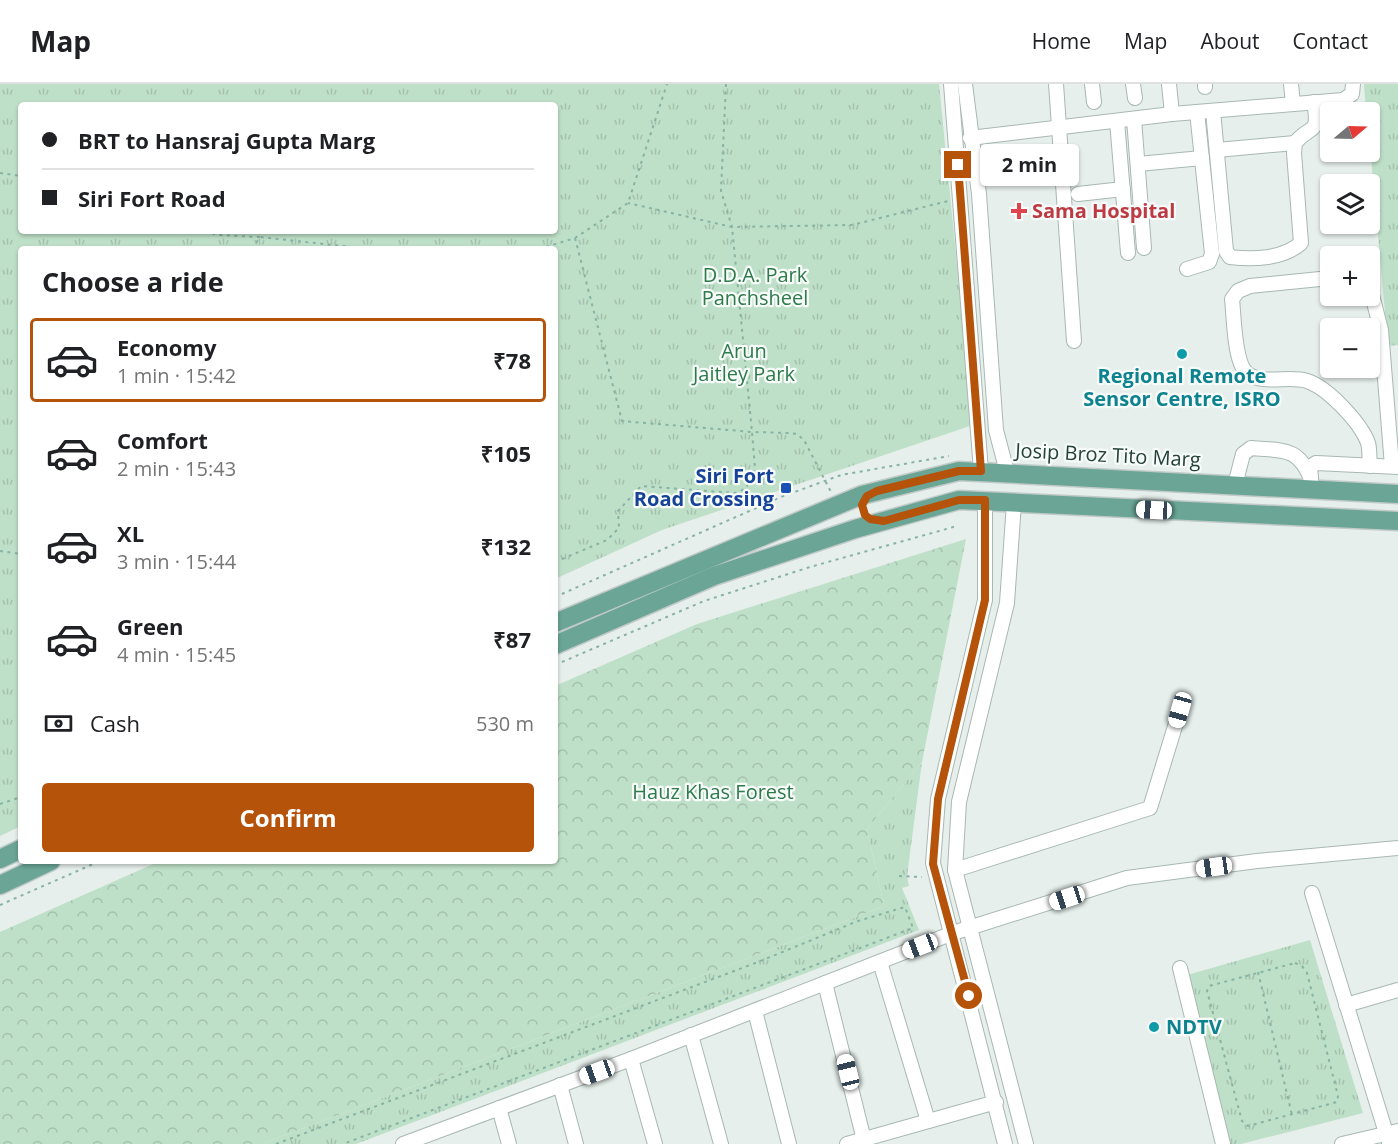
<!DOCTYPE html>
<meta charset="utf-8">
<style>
body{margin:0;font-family:"Open Sans",sans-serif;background:#f6f6f6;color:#202124;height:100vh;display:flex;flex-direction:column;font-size:22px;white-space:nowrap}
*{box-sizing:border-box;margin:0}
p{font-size:20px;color:#757577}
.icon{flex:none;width:33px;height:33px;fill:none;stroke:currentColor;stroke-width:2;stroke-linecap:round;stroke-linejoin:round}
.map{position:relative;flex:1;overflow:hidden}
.details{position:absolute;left:18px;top:162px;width:540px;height:618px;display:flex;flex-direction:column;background:#fff;border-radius:6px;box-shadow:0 2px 4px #0004}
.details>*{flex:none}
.hud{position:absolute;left:18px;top:18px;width:540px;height:132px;border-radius:6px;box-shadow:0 2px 4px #0004;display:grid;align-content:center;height:132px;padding:0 24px;background:#fff}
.needle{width:39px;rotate:71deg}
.tools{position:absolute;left:1320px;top:18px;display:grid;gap:12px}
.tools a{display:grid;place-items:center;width:60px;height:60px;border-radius:6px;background:#fff;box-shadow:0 2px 4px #0004;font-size:30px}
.end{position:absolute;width:27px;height:27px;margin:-14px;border:8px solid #b45309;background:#fff;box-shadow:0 0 0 3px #fff}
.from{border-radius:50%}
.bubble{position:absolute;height:42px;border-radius:6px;background:#fff;box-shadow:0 2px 4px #0004;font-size:20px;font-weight:700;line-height:42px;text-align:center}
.car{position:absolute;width:18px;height:36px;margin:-18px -9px;border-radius:8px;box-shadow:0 0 4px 2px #0007;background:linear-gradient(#fff 24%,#345 0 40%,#fff 0 76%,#345 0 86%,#fff 0)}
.hud b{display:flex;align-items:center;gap:21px;height:57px;font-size:22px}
.hud b+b{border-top:2px solid #e0e0e0}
.hud i{width:15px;height:15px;background:#202124}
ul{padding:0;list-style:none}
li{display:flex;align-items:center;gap:18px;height:84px;margin:0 12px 9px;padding:0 12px;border:3px solid transparent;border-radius:6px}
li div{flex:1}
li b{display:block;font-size:22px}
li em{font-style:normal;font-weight:700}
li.active{border-color:#b45309}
li>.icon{width:54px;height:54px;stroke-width:1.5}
h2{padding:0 24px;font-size:27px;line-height:72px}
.pay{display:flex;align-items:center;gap:15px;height:66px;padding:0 24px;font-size:22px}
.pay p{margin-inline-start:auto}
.action{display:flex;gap:12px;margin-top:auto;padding:12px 24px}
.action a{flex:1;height:69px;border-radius:6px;background:#b45309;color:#fff;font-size:24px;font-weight:700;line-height:69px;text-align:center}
header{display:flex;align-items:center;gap:36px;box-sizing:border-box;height:84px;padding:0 30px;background:#fff;border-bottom:2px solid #e0e0e0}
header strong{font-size:28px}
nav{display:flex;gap:33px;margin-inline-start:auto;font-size:21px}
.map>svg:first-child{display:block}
.grass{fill:url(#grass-tufts);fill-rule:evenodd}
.forest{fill:url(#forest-crowns)}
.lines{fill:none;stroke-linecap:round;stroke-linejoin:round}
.minor-casing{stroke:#a8b8b2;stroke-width:16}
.major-casing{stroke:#c2cac8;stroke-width:21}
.path{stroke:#86b3a5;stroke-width:2;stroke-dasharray:3 4.5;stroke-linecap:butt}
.minor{stroke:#fff;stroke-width:14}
.major{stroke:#6aa596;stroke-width:18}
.route{stroke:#b45309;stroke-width:8}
.health-dot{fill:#e0444e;stroke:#f7fbf9;stroke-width:2}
.culture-dot{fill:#0f9aa8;stroke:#f7fbf9;stroke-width:2}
.transit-dot{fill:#1a4fb4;stroke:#f7fbf9;stroke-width:2}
.labels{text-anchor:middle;stroke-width:4.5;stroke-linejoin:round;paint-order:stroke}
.health-label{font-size:20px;font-weight:bold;fill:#be3a42;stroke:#f7fbf9;text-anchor:start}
.park-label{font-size:20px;fill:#2d7a4b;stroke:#f7fbf9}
.culture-label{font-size:20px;font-weight:bold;fill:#0d838f;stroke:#f7fbf9}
.street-label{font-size:20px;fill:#24423a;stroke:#f7fbf9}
.transit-label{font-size:20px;font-weight:bold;fill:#164399;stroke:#f7fbf9;text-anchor:end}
</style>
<header>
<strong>Map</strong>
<nav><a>Home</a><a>Map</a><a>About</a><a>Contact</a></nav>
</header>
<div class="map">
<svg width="1398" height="1060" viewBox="0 0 1398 1060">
<defs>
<pattern id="grass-tufts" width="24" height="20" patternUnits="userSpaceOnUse" patternTransform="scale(1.5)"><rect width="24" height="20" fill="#bfe0c8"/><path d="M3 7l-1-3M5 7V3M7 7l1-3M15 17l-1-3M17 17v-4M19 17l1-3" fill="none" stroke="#a4c1ad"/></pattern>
<pattern id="forest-crowns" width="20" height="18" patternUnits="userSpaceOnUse" patternTransform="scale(1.5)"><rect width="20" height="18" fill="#bfe0c8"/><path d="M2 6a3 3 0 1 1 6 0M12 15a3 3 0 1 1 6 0" fill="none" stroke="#a4c1ad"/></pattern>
</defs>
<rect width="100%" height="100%" fill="#e6efeb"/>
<!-- grass -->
<g class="grass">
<path d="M0 0H939L973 341 662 446 555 495V165H21V742L0 752ZM21 21H555V147H21Z"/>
<polygon points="1364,0 1398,0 1398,261 1388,262 1370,62 1370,28 1366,28"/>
<polygon points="922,678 907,792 909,802 902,804 919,846 356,1060 262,1060 884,822 867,745"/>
<polygon points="1310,856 1363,1029 1241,1060 1231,1060 1187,891"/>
</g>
<!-- forest -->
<polygon class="forest" points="966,455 922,678 867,745 884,822 262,1060 0,1060 0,848 160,777 555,777 555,602 697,540"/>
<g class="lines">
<defs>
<g id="minor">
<polyline points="951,0 981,387"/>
<polyline points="965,0 979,110 996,346 1007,388"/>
<polyline points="1056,0 1074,257"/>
<polyline points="1092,0 1094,18"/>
<polyline points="1133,0 1135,14"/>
<polyline points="1169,0 1172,30"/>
<polyline points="1205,0 1205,3"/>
<polyline points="1291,0 1293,20"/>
<path d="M1213 27 1226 167 1230 173C1253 176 1283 175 1301 159L1294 69 1295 59C1311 39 1320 53 1314 18"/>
<polyline points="1134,35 1144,164"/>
<polyline points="1117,37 1128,169"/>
<polyline points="970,54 1172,30 1343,16 1352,10 1353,0"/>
<polyline points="1217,66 1295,59"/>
<polyline points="1138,80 1202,74"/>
<polyline points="1078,110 1123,105"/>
<polyline points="1187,185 1209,178 1212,170 1197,28"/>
<path d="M1330 194 1250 202 1238 207 1232 215C1234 232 1234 281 1248 290 1264 301 1290 291 1307 297 1327 303 1361 339 1368 359 1370 365 1369 375 1370 382"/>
<polyline points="1370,203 1381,246 1392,382"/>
<polyline points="1311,394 1310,383 1316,379 1398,383"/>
<path d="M1235 401 1243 370 1251 364C1282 367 1298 362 1311 395"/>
<polyline points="985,416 985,516 938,715 933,779 1005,1060"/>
<polyline points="1014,419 1007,519 959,718 955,786 1026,1060"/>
<polyline points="955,786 1150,724 1180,626"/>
<polyline points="1312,809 1386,1049"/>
<polyline points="880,878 928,1037"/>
<polyline points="1180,884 1223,1060"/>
<polyline points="825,899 864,1056"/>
<polyline points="1346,921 1398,906"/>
<polyline points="755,927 789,1060"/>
<polyline points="691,951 721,1060"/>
<polyline points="631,975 655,1060"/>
<polyline points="560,1001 576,1060"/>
<polyline points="499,1024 509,1060"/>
<polyline points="403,1060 631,975 953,849 1127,794 1257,777 1398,764"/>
<polyline points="847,1060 996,1018"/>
<polyline points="1342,1060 1398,1047"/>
<polyline points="1389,1060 1398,1055"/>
</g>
<g id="major">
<polyline points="555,539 862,411 959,387 1398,410"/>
<polyline points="555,561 714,492 855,445 959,416 1398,437"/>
<polyline points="0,775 21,765"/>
<polyline points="0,801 51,777"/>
</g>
</defs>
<!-- minor casing -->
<use href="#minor" class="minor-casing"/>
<!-- major casing -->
<use href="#major" class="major-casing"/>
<!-- path -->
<g class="path">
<polyline points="726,0 721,107 732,143 852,141 948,117"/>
<polyline points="0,89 21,92"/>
<polyline points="205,147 217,151 260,153"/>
<polyline points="575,154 622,337 752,348 732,143 628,119"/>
<polyline points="252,165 260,153 370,165"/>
<polyline points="539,165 575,154 628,119 667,0"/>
<polyline points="0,467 21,470"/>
<polyline points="555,478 607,456 619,444 618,427 641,402 736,409 746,404 755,384 752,348 790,349 797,350 804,356 831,408"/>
<polyline points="555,513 781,413 841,391 949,372"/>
<polyline points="555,581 704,517 810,483 957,442"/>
<polyline points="0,720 21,713"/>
<polyline points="899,792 922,793"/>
<polyline points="0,821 100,777"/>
<polygon points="1295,879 1302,882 1307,889 1338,1012 1337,1018 1248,1042 1242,1037 1207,907 1209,902"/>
<polyline points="1258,888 1292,1031"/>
<polyline points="276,1060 758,878 858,837 905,823 913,844 343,1060"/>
</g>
<!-- minor -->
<use href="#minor" class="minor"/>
<!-- major -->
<use href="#major" class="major"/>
</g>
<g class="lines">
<!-- route -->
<polyline class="route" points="958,81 981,387 959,387 877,407 867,412 862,421 865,431 870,435 884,437 959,416 985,416 985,516 938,715 933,780 969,912"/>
</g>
<!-- markers -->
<path class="health-dot" d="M1016 118h6v6h6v6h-6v6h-6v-6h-6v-6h6z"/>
<g class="culture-dot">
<circle cx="1182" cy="270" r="6"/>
<circle cx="1154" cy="943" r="6"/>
</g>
<rect class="transit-dot" x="780" y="398" width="12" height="12" rx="3"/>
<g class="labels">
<!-- health labels -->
<g class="health-label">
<text x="1032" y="134">Sama Hospital</text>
</g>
<!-- park labels -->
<g class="park-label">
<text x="755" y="198">D.D.A. Park<tspan x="755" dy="23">Panchsheel</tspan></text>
<text x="744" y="274">Arun<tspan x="744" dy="23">Jaitley Park</tspan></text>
<text x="713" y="715">Hauz Khas Forest</text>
</g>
<!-- culture labels -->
<g class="culture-label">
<text x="1182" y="299">Regional Remote<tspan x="1182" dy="23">Sensor Centre, ISRO</tspan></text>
<text x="1166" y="950" text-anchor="start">NDTV</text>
</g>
<!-- street labels -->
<g class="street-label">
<text transform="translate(1108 371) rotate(3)" y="7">Josip Broz Tito Marg</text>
</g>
<!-- transit labels -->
<g class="transit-label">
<text x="774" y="399">Siri Fort<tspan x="774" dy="23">Road Crossing</tspan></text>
</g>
</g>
</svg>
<div class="tools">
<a><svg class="needle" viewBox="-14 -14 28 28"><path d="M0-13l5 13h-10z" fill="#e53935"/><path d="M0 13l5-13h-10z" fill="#757577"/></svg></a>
<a><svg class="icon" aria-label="layers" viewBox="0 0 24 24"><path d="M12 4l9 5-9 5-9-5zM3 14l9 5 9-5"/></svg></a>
<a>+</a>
<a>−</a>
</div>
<i class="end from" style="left:969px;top:912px"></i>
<i class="end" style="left:958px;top:81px"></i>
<div class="bubble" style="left:980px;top:60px;width:99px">2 min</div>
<i class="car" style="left:1154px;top:426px;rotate:273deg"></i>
<i class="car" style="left:1180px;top:626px;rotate:196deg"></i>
<i class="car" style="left:1214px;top:783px;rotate:262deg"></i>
<i class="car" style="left:1067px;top:814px;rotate:252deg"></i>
<i class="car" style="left:920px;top:862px;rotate:249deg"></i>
<i class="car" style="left:597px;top:988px;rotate:250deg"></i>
<i class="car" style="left:848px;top:988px;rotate:346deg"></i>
<div class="hud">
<b><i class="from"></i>BRT to Hansraj Gupta Marg</b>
<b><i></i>Siri Fort Road</b>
</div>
<section class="details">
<h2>Choose a ride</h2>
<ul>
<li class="active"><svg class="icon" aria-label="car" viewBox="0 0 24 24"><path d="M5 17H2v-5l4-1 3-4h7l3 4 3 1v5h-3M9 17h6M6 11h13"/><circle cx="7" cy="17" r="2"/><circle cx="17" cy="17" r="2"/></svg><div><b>Economy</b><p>1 min · 15:42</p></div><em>₹78</em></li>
<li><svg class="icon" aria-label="car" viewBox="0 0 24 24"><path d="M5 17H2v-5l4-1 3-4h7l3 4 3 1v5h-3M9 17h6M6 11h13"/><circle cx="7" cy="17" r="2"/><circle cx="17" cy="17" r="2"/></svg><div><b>Comfort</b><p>2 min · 15:43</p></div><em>₹105</em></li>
<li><svg class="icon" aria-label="car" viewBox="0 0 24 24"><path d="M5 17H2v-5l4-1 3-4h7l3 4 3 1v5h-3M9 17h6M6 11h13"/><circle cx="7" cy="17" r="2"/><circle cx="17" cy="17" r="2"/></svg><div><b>XL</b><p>3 min · 15:44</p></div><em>₹132</em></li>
<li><svg class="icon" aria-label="car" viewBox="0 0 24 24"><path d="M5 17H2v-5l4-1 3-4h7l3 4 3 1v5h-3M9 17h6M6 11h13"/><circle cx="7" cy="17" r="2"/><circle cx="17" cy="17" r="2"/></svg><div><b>Green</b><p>4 min · 15:45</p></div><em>₹87</em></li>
</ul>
<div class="pay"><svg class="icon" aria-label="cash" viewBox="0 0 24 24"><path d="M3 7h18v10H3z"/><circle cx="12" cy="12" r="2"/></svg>Cash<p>530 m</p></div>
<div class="action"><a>Confirm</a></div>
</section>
</div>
